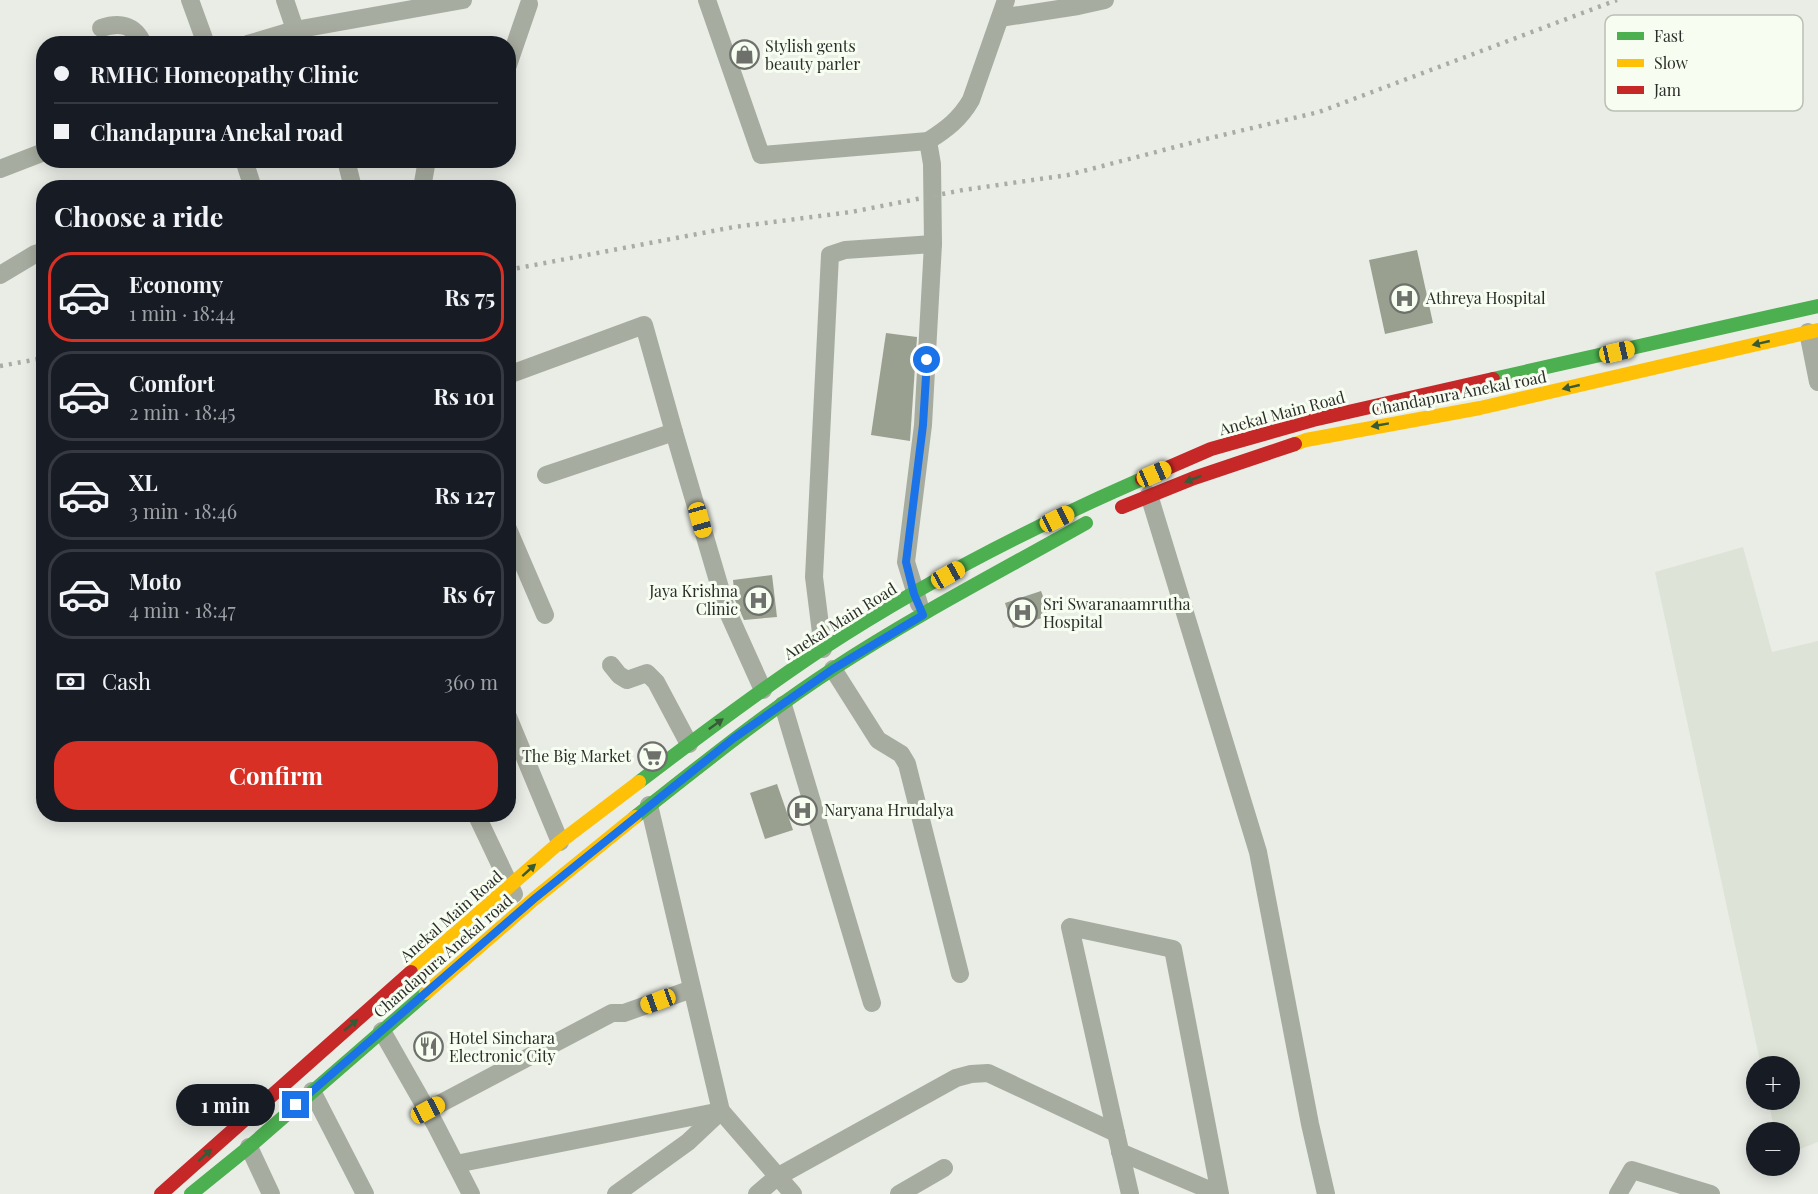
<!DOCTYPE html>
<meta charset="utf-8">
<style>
body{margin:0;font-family:"Playfair Display",serif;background:#242831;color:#f1f3f6;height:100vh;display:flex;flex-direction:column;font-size:22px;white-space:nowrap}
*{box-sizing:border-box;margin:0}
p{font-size:20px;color:#9ea1a6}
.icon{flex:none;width:33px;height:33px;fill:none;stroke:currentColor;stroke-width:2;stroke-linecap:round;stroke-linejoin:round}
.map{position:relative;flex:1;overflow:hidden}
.side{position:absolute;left:36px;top:180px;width:480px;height:642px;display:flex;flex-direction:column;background:#171b24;border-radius:24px;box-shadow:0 3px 15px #0003}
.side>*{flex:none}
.guide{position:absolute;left:36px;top:36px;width:480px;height:132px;border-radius:24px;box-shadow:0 3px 15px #0003;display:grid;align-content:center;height:132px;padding:0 18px;background:#171b24}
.buttons{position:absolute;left:1746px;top:1056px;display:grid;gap:12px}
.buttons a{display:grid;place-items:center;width:54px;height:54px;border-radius:50%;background:#171b24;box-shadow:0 3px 15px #0003;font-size:30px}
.end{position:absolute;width:27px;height:27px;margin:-14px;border:8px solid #1a73e8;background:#fff;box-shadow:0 0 0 3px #fff}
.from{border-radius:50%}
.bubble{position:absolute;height:42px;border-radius:21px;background:#171b24;box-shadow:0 3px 15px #0003;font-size:20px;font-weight:700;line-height:42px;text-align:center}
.car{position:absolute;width:18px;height:36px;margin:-18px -9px;border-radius:8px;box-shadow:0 0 4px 2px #0007;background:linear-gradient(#f5c518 24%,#345 0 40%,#f5c518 0 76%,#345 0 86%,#f5c518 0)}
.guide b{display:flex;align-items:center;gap:21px;height:57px;font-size:22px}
.guide b+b{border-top:2px solid #363941}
.guide i{width:15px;height:15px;background:#f1f3f6}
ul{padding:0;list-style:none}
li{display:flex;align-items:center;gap:18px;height:90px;margin:0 12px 9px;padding:0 6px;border:3px solid #363941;border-radius:24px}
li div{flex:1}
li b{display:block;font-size:22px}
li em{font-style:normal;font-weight:700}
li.active{border-color:#d93025}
li>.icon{width:54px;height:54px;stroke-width:1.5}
h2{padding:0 18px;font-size:27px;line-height:72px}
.pay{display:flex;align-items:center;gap:15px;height:66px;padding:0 18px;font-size:22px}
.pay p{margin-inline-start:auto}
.action{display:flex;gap:12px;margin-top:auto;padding:12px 18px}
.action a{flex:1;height:69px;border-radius:24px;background:#d93025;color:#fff;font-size:24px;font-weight:700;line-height:69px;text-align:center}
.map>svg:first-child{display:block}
.built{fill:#dde3d6}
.building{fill:#99a08f}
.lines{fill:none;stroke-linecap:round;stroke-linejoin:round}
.street{stroke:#a7aca0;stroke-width:18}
.fast{stroke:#4caf50;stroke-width:14}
.slow{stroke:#ffc107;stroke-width:14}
.jam{stroke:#c62828;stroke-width:14}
.rail{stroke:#a9aca5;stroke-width:4.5;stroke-dasharray:3 6;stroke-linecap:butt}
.oneway{fill:#375a37}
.route{stroke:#1a73e8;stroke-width:8}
.labels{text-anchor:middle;stroke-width:6;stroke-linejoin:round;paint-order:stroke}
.poi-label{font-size:16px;fill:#2b2d29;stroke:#f7fdf1;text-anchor:start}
.street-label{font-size:16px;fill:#2b2d29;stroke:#f7fdf1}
.key{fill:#f7fdf1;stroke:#babfb5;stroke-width:1.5}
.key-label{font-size:16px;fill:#2b2d29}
</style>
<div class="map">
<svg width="1818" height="1194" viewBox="0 0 1818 1194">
<rect width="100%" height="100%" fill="#eaede6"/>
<!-- built -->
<polygon class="built" points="1743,547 1772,652 1818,641 1818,1142 1790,1153 1790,1132 1775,1132 1768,1100 1790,1100 1790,1066 1761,1066 1655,572"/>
<!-- building -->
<g class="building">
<polygon points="1417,250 1433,323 1385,334 1369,260"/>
<polygon points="886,333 917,337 910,441 871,435"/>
<polygon points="772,575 777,617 744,620 735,600 733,580"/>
<polygon points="1041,591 1050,615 1013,628 1005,603"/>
<polygon points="777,784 793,830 765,839 750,793"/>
</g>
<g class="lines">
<!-- street -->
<g class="street">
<polyline points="190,0 206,44"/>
<polyline points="285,0 300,44"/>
<polyline points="707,0 761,155 928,141 932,164 933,244 923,425 906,562 919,604"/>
<polyline points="1000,18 1078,6 1105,0"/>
<path d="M101 28C119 22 135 24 143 44"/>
<polyline points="248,44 295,30 463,0"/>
<polyline points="508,65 529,4"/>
<path d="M928 141C947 129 960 119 971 100L1006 0"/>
<polyline points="244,160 253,188"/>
<polyline points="346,160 353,188"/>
<polyline points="0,169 44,152"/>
<polyline points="422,188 427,160"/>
<polyline points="0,275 35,254 44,251"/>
<polyline points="1808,332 1818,382"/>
<polyline points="508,375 644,325 674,432"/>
<polyline points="546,475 674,432 726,608 763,690"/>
<polyline points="1149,495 1258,852 1310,1124 1326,1194"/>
<polyline points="508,529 545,615"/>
<polyline points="823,649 814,577 830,255 845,250 933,244"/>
<polyline points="611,665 619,675 627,680 647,673 656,682 689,744"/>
<polyline points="833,669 878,740 901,754 907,764 960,974"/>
<polyline points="783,705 872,1003"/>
<polyline points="508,717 560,842"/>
<polyline points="649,805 721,1111 793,1194"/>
<polyline points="476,814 514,894"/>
<polyline points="382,1031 435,1124 471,1194"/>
<polyline points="312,1091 365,1194"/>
<polyline points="428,1110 612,1013 624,1013 692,989"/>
<polyline points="1116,1133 1070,927 1173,949 1220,1194"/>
<polyline points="249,1147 271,1194"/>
<polyline points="1120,1152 1219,1194"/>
<polyline points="456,1164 721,1111"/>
<polyline points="616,1194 688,1142 721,1111"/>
<polyline points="757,1194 777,1177 956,1078 971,1074 988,1073 1116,1133 1130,1194"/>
<polyline points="899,1194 944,1168"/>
<polyline points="1618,1194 1632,1170 1711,1194"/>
</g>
<!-- fast -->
<g class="fast">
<polyline points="1493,379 1818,306"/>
<path d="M639 782C699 736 759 691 822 649 923 583 1032 527 1142 479"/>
<path d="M635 817C700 766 764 714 833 669 914 616 1001 571 1086 523"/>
<polyline points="191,1194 249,1147 426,993"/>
</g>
<!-- slow -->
<g class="slow">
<polyline points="1295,444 1306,440 1480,408 1818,330"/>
<polyline points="411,972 560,842 639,782"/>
<polyline points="426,993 534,899 635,817"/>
</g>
<!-- jam -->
<g class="jam">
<polyline points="1142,479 1211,449 1313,420 1493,379"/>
<polyline points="1122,507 1194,478 1295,444"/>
<polyline points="161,1194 411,972"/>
</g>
<!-- rail -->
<g class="rail">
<polyline points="508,270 734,227 851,212 963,190 1068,175 1202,140 1319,112 1617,0"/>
<polyline points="0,366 44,358"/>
</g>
</g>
<!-- one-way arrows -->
<defs><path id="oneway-solid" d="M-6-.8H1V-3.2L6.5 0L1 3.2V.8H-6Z" transform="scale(1.5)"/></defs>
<g class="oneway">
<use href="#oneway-solid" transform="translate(1761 343) rotate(167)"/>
<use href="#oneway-solid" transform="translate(1571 387) rotate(167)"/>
<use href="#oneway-solid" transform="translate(1380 425) rotate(170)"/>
<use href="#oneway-solid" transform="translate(1193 479) rotate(159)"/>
<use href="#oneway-solid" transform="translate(716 724) rotate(-36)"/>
<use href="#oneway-solid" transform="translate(529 870) rotate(-42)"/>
<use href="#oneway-solid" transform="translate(351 1025) rotate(-40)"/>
<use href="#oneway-solid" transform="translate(205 1155) rotate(-42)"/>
</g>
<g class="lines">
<!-- route -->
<polyline class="route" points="296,1105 534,899 734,738 833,669 923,615 914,594 906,562 923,425 927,360"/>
</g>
<!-- icons -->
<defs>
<symbol id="shop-ring" viewBox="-11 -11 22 22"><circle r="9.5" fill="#f7fdf1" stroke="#6e706b" stroke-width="1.5"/><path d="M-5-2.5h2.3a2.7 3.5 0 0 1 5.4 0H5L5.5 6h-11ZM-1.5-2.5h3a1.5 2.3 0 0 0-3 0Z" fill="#6e706b"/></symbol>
<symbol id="hospital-ring" viewBox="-11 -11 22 22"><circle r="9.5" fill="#f7fdf1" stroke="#6e706b" stroke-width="1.5"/><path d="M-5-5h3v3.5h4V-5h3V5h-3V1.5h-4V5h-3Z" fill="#6e706b"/></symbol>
<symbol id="supermarket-ring" viewBox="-11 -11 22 22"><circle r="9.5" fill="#f7fdf1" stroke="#6e706b" stroke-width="1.5"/><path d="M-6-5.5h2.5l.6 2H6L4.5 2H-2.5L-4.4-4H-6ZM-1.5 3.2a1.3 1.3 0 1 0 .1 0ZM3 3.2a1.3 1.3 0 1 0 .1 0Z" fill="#6e706b"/></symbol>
<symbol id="restaurant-ring" viewBox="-11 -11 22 22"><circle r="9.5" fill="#f7fdf1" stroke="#6e706b" stroke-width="1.5"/><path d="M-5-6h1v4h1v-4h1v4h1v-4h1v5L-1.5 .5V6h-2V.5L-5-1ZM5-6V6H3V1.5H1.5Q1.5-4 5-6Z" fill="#6e706b"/></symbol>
</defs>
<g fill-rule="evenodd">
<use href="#shop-ring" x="728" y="38" width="33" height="33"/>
<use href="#hospital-ring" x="1388" y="282" width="33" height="33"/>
<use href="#hospital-ring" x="742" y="584" width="33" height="33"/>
<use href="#hospital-ring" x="1006" y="596" width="33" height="33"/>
<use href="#supermarket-ring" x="636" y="740" width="33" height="33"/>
<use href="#hospital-ring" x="786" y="794" width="33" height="33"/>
<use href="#restaurant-ring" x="412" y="1030" width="33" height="33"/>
</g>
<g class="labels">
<!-- poi labels -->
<g class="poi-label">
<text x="765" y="52">Stylish gents<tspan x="765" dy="18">beauty parler</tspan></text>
<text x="1426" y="304">Athreya Hospital</text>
<text x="738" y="597" text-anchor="end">Jaya Krishna<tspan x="738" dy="18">Clinic</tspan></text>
<text x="1043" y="610">Sri Swaranaamrutha<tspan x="1043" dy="18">Hospital</tspan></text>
<text x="631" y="762" text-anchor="end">The Big Market</text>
<text x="824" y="816">Naryana Hrudalya</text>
<text x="449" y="1044">Hotel Sinchara<tspan x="449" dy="18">Electronic City</tspan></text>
</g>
<!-- street labels -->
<g class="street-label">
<text transform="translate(1459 393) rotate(-11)" y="6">Chandapura Anekal road</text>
<text transform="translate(1282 413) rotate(-15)" y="6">Anekal Main Road</text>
<text transform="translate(840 621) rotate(-32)" y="6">Anekal Main Road</text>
<text transform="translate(451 916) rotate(-41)" y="6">Anekal Main Road</text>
<text transform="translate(443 956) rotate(-41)" y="6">Chandapura Anekal road</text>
</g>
</g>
<!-- legend -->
<rect x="1605" y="15" width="198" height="96" rx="9" class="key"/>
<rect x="1617" y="32" width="27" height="8" fill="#4caf50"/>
<rect x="1617" y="59" width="27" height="8" fill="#ffc107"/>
<rect x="1617" y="86" width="27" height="8" fill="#c62828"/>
<g class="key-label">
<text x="1654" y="42">Fast</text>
<text x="1654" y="69">Slow</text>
<text x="1654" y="96">Jam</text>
</g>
</svg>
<div class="buttons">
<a>+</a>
<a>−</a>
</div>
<i class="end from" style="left:927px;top:360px"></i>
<i class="end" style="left:296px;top:1105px"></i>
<div class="bubble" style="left:176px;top:1084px;width:99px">1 min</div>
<i class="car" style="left:1617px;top:352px;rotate:77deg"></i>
<i class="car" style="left:1154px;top:474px;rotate:66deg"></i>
<i class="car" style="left:1057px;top:519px;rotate:64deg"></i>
<i class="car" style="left:700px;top:520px;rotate:164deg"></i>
<i class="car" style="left:948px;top:575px;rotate:61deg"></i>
<i class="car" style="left:658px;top:1001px;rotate:250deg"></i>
<i class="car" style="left:428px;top:1110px;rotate:62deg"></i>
<div class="guide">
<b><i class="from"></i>RMHC Homeopathy Clinic</b>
<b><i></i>Chandapura Anekal road</b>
</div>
<section class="side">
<h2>Choose a ride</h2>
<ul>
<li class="active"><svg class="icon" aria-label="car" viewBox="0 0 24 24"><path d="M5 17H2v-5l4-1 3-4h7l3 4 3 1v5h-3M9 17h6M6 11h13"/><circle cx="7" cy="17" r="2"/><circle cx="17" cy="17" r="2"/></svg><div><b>Economy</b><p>1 min · 18:44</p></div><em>Rs 75</em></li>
<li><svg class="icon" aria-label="car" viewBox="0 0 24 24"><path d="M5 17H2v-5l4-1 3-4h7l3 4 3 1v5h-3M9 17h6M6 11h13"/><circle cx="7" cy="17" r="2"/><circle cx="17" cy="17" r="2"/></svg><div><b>Comfort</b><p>2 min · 18:45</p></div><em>Rs 101</em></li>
<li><svg class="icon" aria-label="car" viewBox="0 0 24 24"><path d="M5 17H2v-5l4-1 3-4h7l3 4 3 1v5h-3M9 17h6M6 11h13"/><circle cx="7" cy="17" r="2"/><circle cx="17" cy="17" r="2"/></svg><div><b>XL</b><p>3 min · 18:46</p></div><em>Rs 127</em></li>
<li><svg class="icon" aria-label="car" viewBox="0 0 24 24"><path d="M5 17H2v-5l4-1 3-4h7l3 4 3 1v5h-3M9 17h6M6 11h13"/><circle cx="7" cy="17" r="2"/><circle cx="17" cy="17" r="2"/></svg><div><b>Moto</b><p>4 min · 18:47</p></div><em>Rs 67</em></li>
</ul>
<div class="pay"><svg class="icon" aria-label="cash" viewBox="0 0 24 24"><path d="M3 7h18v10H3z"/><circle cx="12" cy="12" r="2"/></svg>Cash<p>360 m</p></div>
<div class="action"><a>Confirm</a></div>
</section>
</div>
